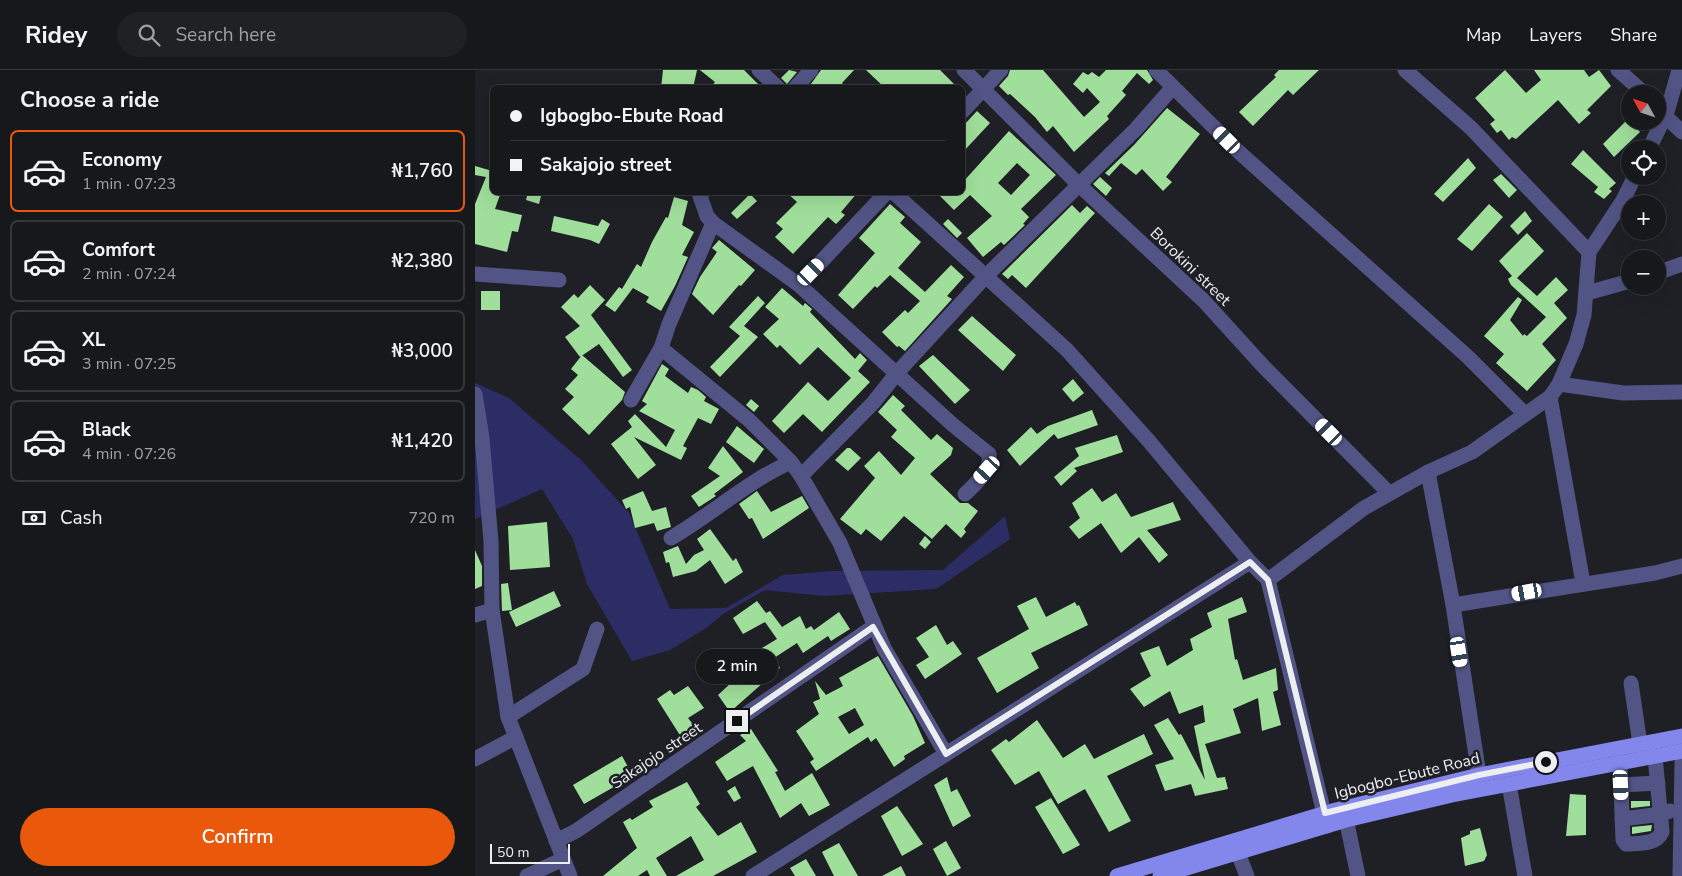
<!DOCTYPE html>
<meta charset="utf-8">
<style>
body{margin:0;font-family:"Nunito Sans",sans-serif;background:#202125;color:#f1f3f6;height:100vh;display:flex;flex-direction:column;font-size:19px;white-space:nowrap}
*{box-sizing:border-box;margin:0}
p{font-size:16px;color:#9ea0a3}
.icon{flex:none;width:28px;height:28px;fill:none;stroke:currentColor;stroke-width:2;stroke-linecap:round;stroke-linejoin:round}
.map{position:relative;flex:1;overflow:hidden}
.sheet{display:flex;flex-direction:column;background:#17181c;width:475px}
.sheet>*{flex:none}
.top-card{position:absolute;left:15px;top:15px;width:475px;height:110px;border-radius:8px;box-shadow:0 5px 20px #0002,0 0 0 1px #36373b;display:grid;align-content:center;height:110px;padding:0 20px;background:#17181c}
.needle{width:32px;rotate:310deg}
.fabs{position:absolute;left:1146px;top:15px;display:grid;gap:10px}
.fabs a{display:grid;place-items:center;width:45px;height:45px;border-radius:50%;background:#17181c;box-shadow:0 5px 20px #0002,0 0 0 1px #36373b;font-size:25px}
.scale{position:absolute;left:15px;bottom:12px;width:80px;box-sizing:border-box;padding-left:5px;border:2px solid #edeef2;border-top:0;font-size:14px;line-height:18px;white-space:nowrap;color:#edeef2;-webkit-text-stroke:4px #1f2026;paint-order:stroke}
.end{position:absolute;width:22px;height:22px;margin:-11px;border:6px solid #edeef2;background:#111;box-shadow:0 0 0 2px #111}
.from{border-radius:50%}
.bubble{position:absolute;height:35px;border-radius:18px;background:#17181c;box-shadow:0 5px 20px #0002,0 0 0 1px #36373b;font-size:16px;font-weight:600;line-height:35px;text-align:center}
.car{position:absolute;width:15px;height:30px;margin:-15px -8px;border-radius:6px;box-shadow:0 0 4px 1px #0007;background:linear-gradient(#fff 24%,#345 0 40%,#fff 0 76%,#345 0 86%,#fff 0)}
.top-card b{display:flex;align-items:center;gap:18px;height:48px;font-size:19px}
.top-card b+b{border-top:1px solid #36373b}
.top-card i{width:12px;height:12px;background:#f1f3f6}
ul{padding:0;list-style:none}
li{display:flex;align-items:center;gap:15px;height:82px;margin:0 10px 8px;padding:0 10px;border:2px solid #36373b;border-radius:8px}
li div{flex:1}
li b{display:block;font-size:19px}
li em{font-style:normal;font-weight:600}
li.active{border-color:#ea580c}
li>.icon{width:45px;height:45px;stroke-width:1.5}
h2{padding:0 20px;font-size:22px;line-height:60px}
.pay{display:flex;align-items:center;gap:12px;height:55px;padding:0 20px;font-size:19px}
.pay p{margin-inline-start:auto}
.cta{display:flex;gap:10px;margin-top:auto;padding:10px 20px}
.cta a{flex:1;height:58px;border-radius:30px;background:#ea580c;color:#fff;font-size:20px;font-weight:600;line-height:58px;text-align:center}
header{display:flex;align-items:center;gap:30px;box-sizing:border-box;height:70px;padding:0 25px;background:#17181c;border-bottom:1px solid #36373b}
header strong{font-size:24px}
nav{display:flex;gap:28px;margin-inline-start:auto;font-size:18px}
.search{width:350px;height:45px;background:#202125;display:flex;align-items:center;gap:12px;box-sizing:border-box;padding:0 18px;border-radius:28px;color:#9ea0a3;font-size:19px}
main{display:flex;flex:1;min-height:0}
.map>svg:first-child{display:block}
.green{fill:#2d2d66}
.building{fill:#a0df9b;fill-rule:evenodd}
.lines{fill:none;stroke-linecap:round;stroke-linejoin:round}
.minor{stroke:#515484;stroke-width:15}
.major{stroke:#8386ea;stroke-width:15}
.route{stroke:#edeef2;stroke-width:6}
.labels{text-anchor:middle;stroke-width:5;stroke-linejoin:round;paint-order:stroke}
.street-label{font-size:16px;fill:#edeef2;stroke:#1f2026}
</style>
<header>
<strong>Ridey</strong>
<div class="search"><svg class="icon" aria-label="search" viewBox="0 0 24 24"><circle cx="10" cy="10" r="6"/><path d="M15 15l6 6"/></svg>Search here</div>
<nav><a>Map</a><a>Layers</a><a>Share</a></nav>
</header>
<main>
<section class="sheet">
<h2>Choose a ride</h2>
<ul>
<li class="active"><svg class="icon" aria-label="car" viewBox="0 0 24 24"><path d="M5 17H2v-5l4-1 3-4h7l3 4 3 1v5h-3M9 17h6M6 11h13"/><circle cx="7" cy="17" r="2"/><circle cx="17" cy="17" r="2"/></svg><div><b>Economy</b><p>1 min · 07:23</p></div><em>₦1,760</em></li>
<li><svg class="icon" aria-label="car" viewBox="0 0 24 24"><path d="M5 17H2v-5l4-1 3-4h7l3 4 3 1v5h-3M9 17h6M6 11h13"/><circle cx="7" cy="17" r="2"/><circle cx="17" cy="17" r="2"/></svg><div><b>Comfort</b><p>2 min · 07:24</p></div><em>₦2,380</em></li>
<li><svg class="icon" aria-label="car" viewBox="0 0 24 24"><path d="M5 17H2v-5l4-1 3-4h7l3 4 3 1v5h-3M9 17h6M6 11h13"/><circle cx="7" cy="17" r="2"/><circle cx="17" cy="17" r="2"/></svg><div><b>XL</b><p>3 min · 07:25</p></div><em>₦3,000</em></li>
<li><svg class="icon" aria-label="car" viewBox="0 0 24 24"><path d="M5 17H2v-5l4-1 3-4h7l3 4 3 1v5h-3M9 17h6M6 11h13"/><circle cx="7" cy="17" r="2"/><circle cx="17" cy="17" r="2"/></svg><div><b>Black</b><p>4 min · 07:26</p></div><em>₦1,420</em></li>
</ul>
<div class="pay"><svg class="icon" aria-label="cash" viewBox="0 0 24 24"><path d="M3 7h18v10H3z"/><circle cx="12" cy="12" r="2"/></svg>Cash<p>720 m</p></div>
<div class="cta"><a>Confirm</a></div>
</section>
<div class="map">
<svg width="1207" height="806" viewBox="0 0 1207 806">
<rect width="100%" height="100%" fill="#1f2026"/>
<!-- green -->
<polygon class="green" points="0,313 34,328 107,391 154,443 195,539 251,538 308,505 356,501 468,500 530,446 535,469 461,519 349,526 290,520 248,544 231,558 195,580 157,591 112,514 98,469 67,419 0,449"/>
<!-- building -->
<g class="building">
<polygon points="188,0 222,0 218,18 195,15 195,18 186,18"/>
<polygon points="225,0 269,0 287,18 235,18 240,12"/>
<polygon points="314,0 322,2 312,14 306,8"/>
<polygon points="346,0 379,0 367,13 371,18 333,18"/>
<polygon points="391,0 465,0 483,18 410,18"/>
<polygon points="535,0 568,0 609,47 625,32 612,18 608,23 598,14 608,2 613,5 617,2 624,7 631,0 672,0 678,10 674,14 662,3 647,21 651,25 632,46 634,49 599,82 578,56 572,62 560,47 535,24 533,25 524,16 533,6"/>
<polygon points="804,0 844,0 818,25 813,20 778,56 764,42 801,7 799,5"/>
<polygon points="1030,0 1051,23 1066,10 1059,0 1109,0 1114,7 1124,0 1136,16 1112,40 1116,43 1104,54 1083,30 1041,69 1037,67 1034,70 1026,60 1022,63 1015,54 1020,50 1000,28"/>
<polygon points="692,38 725,64 691,107 697,112 688,121 667,99 661,105 646,93 634,106 630,103 659,75"/>
<polygon points="502,41 515,53 488,82 488,56"/>
<polygon points="1154,48 1165,62 1139,87 1128,74"/>
<path d="M534 61 581 105 546 139 554 147 548 154 550 155 529 175 526 172 508 187 492 168 517 146 495 125 479 140 461 122H488V112ZM542 93 555 105 536 125 523 113Z"/>
<polygon points="1108,80 1141,113 1134,119 1137,121 1129,129 1119,122 1123,117 1096,94"/>
<polygon points="993,88 1001,98 968,132 959,124"/>
<polygon points="18,92 18,122 26,122 20,139 47,145 43,162 37,161 32,182 0,174 0,134 11,107 0,105 0,96 14,100"/>
<polygon points="1026,104 1042,120 1034,128 1018,110"/>
<polygon points="625,107 637,118 631,126 618,114"/>
<polygon points="53,122 67,122 64,134 51,130"/>
<polygon points="311,122 383,122 366,142 370,145 361,154 353,147 318,184 300,167 308,159 301,153 322,132"/>
<polygon points="275,124 282,131 262,149 256,143"/>
<polygon points="199,127 213,131 207,155 219,162 207,185 213,187 200,216 186,241 171,232 174,227 158,218 140,242 130,235 144,217 147,219 162,194 166,197 177,172 191,147 193,148"/>
<polygon points="415,134 430,147 425,153 446,172 423,198 450,222 476,195 489,207 472,226 477,229 430,281 424,276 422,277 407,262 430,240 433,243 445,231 415,205 402,218 400,216 378,239 363,225 400,183 384,168"/>
<polygon points="1014,134 1028,147 997,181 982,169"/>
<polygon points="597,135 605,143 612,136 620,143 551,218 537,205 533,209 527,204"/>
<polygon points="1050,141 1057,151 1043,165 1035,156"/>
<polygon points="79,146 123,156 127,149 135,154 124,174 115,170 76,161"/>
<polygon points="473,149 487,163 482,168 468,154"/>
<polygon points="1052,163 1069,181 1042,208 1062,226 1081,207 1093,220 1079,233 1092,248 1067,274 1081,290 1052,321 1021,293 1029,284 1009,266 1043,227 1047,230 1035,250 1048,266 1049,264 1052,266 1071,247 1036,215 1033,209 1037,206 1024,191"/>
<polygon points="244,170 280,200 266,216 264,215 238,245 217,224 225,207 242,182 237,178"/>
<polygon points="115,215 130,230 116,245 157,300 148,307 124,274 105,287 90,267 105,256 86,237 99,224 103,228"/>
<polygon points="307,218 328,236 330,233 337,239 335,242 380,289 385,283 392,290 383,301 395,312 347,362 328,344 309,363 297,351 333,312 353,331 376,308 343,277 325,295 305,275 302,278 288,264 304,249 290,237"/>
<rect x="6" y="221" width="19" height="19"/>
<polygon points="283,226 290,233 269,256 283,267 245,307 235,297 265,266 254,257"/>
<polygon points="497,246 541,285 528,301 483,260"/>
<polygon points="107,285 150,322 147,330 114,365 87,339 99,327 90,319 103,305 96,299"/>
<polygon points="458,285 495,320 480,334 444,296"/>
<polygon points="187,294 194,299 190,306 213,323 216,317 223,320 231,327 229,331 244,339 236,354 223,348 208,376 212,378 206,390 159,367 181,395 163,409 136,374 157,357 153,351 160,344 191,377 200,360 164,341 172,334 167,331"/>
<polygon points="598,309 609,323 598,332 587,319"/>
<polygon points="418,325 430,336 426,340 456,370 462,364 478,378 476,385 455,404 485,433 493,433 503,441 489,459 491,462 486,468 471,454 457,469 429,446 406,471 391,459 386,465 365,449 400,408 389,396 404,381 426,405 440,388 416,367 422,360 403,342"/>
<polygon points="276,329 284,336 279,342 271,335"/>
<polygon points="617,340 623,355 583,369 579,364 545,396 532,380 556,357 562,364 573,356"/>
<polygon points="262,356 289,379 279,393 251,372"/>
<polygon points="642,365 648,382 599,398 602,401 586,416 579,407 604,386 600,378"/>
<polygon points="248,376 268,402 239,424 241,426 224,437 216,426 245,406 233,398"/>
<polygon points="372,378 375,378 386,388 373,401 360,390"/>
<polygon points="617,418 627,432 641,423 656,447 698,432 706,450 672,460 693,485 684,493 664,467 646,483 626,453 604,469 594,457 605,448 597,433"/>
<polygon points="168,421 177,441 191,437 196,457 182,461 179,453 160,458 155,437 151,439 147,430"/>
<polygon points="282,421 296,442 327,426 334,438 288,469 277,448 274,449 264,434"/>
<polygon points="72,452 75,497 35,500 33,456"/>
<polygon points="235,459 258,491 261,488 268,502 250,514 235,490 221,501 198,507 194,492 191,493 188,482 203,476 211,494 219,485 229,480 222,469"/>
<polygon points="450,466 456,472 450,479 444,474"/>
<polygon points="0,480 7,496 7,516 0,519"/>
<polygon points="33,513 37,540 27,541 26,514"/>
<polygon points="79,521 86,536 41,557 34,542"/>
<polygon points="561,527 571,547 600,532 602,536 604,535 613,555 556,583 564,598 522,623 502,588 554,559 542,536"/>
<polygon points="767,527 772,542 753,549 760,590 762,589 768,610 801,598 803,620 798,622 806,655 787,661 783,628 758,639 766,663 730,674 742,708 750,707 753,719 720,726 716,714 690,721 680,695 699,689 679,655 693,648 704,665 706,664 730,710 719,656 730,652 728,635 704,644 695,621 669,637 655,619 676,606 665,583 684,576 692,596 718,580 715,569 737,557 732,543"/>
<polygon points="282,531 291,543 295,541 307,557 325,546 331,559 336,556 339,560 364,542 375,559 356,571 353,566 328,583 322,573 299,588 305,598 288,608 290,611 255,642 243,625 270,600 265,591 302,569 290,552 268,564 258,548"/>
<polygon points="461,555 472,575 478,571 487,584 450,609 441,595 454,587 441,568"/>
<path d="M403 586 438 646 450 673 429 686 430 689 419 697 401 668 396 672 393 667 341 701 335 692 339 689 321 661 344 644 338 632 345 629 340 611 351 625 368 616 364 608ZM380 638 389 655 374 664 363 647Z"/>
<polygon points="213,616 229,638 213,648 223,661 208,670 182,629 195,620 199,625"/>
<polygon points="562,650 588,688 610,674 619,689 669,664 678,684 632,706 656,751 634,762 610,719 583,734 564,701 540,715 516,680 531,669 534,672"/>
<polygon points="276,659 303,701 300,702 310,721 337,703 355,735 334,746 326,733 305,748 278,696 252,711 240,692 271,671 265,665"/>
<polygon points="147,686 158,706 109,734 98,715"/>
<polygon points="472,707 476,722 482,719 496,746 478,757 459,715"/>
<polygon points="212,712 225,734 221,737 243,766 266,752 282,782 238,806 201,806 229,790 216,766 181,788 192,806 175,806 172,800 163,806 128,806 162,778 148,752 155,748 157,750 178,737 174,731"/>
<polygon points="260,716 266,728 259,732 252,721"/>
<polygon points="1095,724 1111,725 1111,765 1091,766"/>
<polygon points="576,728 605,775 588,784 560,737"/>
<polygon points="1156,731 1175,731 1175,736 1156,738"/>
<polygon points="422,736 448,774 427,786 406,746"/>
<polygon points="1177,755 1176,761 1157,764 1157,757"/>
<polygon points="1005,758 1012,785 1009,791 990,796 986,768 995,764 995,761"/>
<polygon points="471,771 486,798 472,806 458,779"/>
<polygon points="364,773 383,806 359,806 347,782"/>
<polygon points="331,789 341,806 320,806 315,798"/>
<polygon points="426,796 431,806 407,806"/>
</g>
<g class="lines">
<!-- minor -->
<g class="minor">
<polyline points="284,0 303,18"/>
<polyline points="489,0 603,114 729,231 788,296 914,423"/>
<polyline points="681,0 765,83 993,287 1050,344"/>
<polyline points="930,0 996,58 1114,182"/>
<polyline points="1143,0 1170,24"/>
<polyline points="320,18 336,0"/>
<polyline points="488,41 526,0"/>
<polyline points="1190,46 1207,62"/>
<polyline points="1174,79 1192,42 1204,0"/>
<path d="M228 122 225 126 232 146 238 153 324 215 478 355 514 384C517 401 501 413 490 424"/>
<polyline points="418,122 592,280 673,370 775,492 793,510 852,756"/>
<polyline points="1182,203 1207,194"/>
<polyline points="0,204 84,210"/>
<polyline points="324,215 412,122"/>
<polyline points="1112,223 1155,211"/>
<polyline points="186,278 274,350 316,392 326,406 365,473 409,578 471,684"/>
<polyline points="1084,314 1148,323 1207,322"/>
<polyline points="0,324 7,368 16,471 17,540 33,647 95,806"/>
<polyline points="1075,327 1108,513"/>
<polyline points="156,330 186,278 194,254 238,153"/>
<polyline points="953,402 978,535 1004,705"/>
<polyline points="326,406 398,333 422,303 511,206 661,59 698,17"/>
<path d="M196 468C237 444 273 411 316 392"/>
<polyline points="793,510 889,438 953,402 997,382 1075,327 1084,314 1101,274 1109,245 1114,182 1147,132 1160,106"/>
<polyline points="978,535 1180,503 1207,496"/>
<polyline points="0,545 17,540"/>
<polyline points="1156,613 1165,674"/>
<polyline points="33,647 108,599 122,559"/>
<polyline points="0,689 41,667"/>
<path d="M1145 693 1148 770 1151 774C1164 773 1181 775 1187 762L1180 686"/>
<polyline points="1034,714 1050,806"/>
<polyline points="1146,715 1183,713"/>
<polyline points="869,739 883,806"/>
<polyline points="1147,749 1187,744 1195,741"/>
<polyline points="81,771 101,761 398,557"/>
<polyline points="763,783 772,806"/>
<polyline points="52,806 88,789"/>
<polyline points="278,806 775,492"/>
<polyline points="1205,806 1207,692"/>
</g>
<!-- major -->
<g class="major">
<polyline points="642,806 861,740 1004,705 1207,666"/>
<polyline points="685,806 871,750 977,725 1207,681"/>
</g>
</g>
<g class="lines">
<!-- route -->
<polyline class="route" points="262,651 398,557 471,684 775,492 793,510 850,743 1004,705 1071,692"/>
</g>
<g class="labels">
<!-- street labels -->
<g class="street-label">
<text transform="translate(716 196) rotate(44)" y="6">Borokini street</text>
<text transform="translate(181 685) rotate(-34)" y="6">Sakajojo street</text>
<text transform="translate(932 705) rotate(-14)" y="6">Igbogbo-Ebute Road</text>
</g>
</g>
</svg>
<div class="fabs">
<a><svg class="needle" viewBox="-14 -14 28 28"><path d="M0-13l5 13h-10z" fill="#e53935"/><path d="M0 13l5-13h-10z" fill="#9ea0a3"/></svg></a>
<a><svg class="icon" aria-label="locate" viewBox="0 0 24 24"><circle cx="12" cy="12" r="6"/><path d="M12 2v4M12 18v4M2 12h4M18 12h4"/></svg></a>
<a>+</a>
<a>−</a>
</div>
<div class="scale">50 m</div>
<i class="end from" style="left:1071px;top:692px"></i>
<i class="end" style="left:262px;top:651px"></i>
<div class="bubble" style="left:221px;top:579px;width:82px">2 min</div>
<i class="car" style="left:752px;top:70px;rotate:315deg"></i>
<i class="car" style="left:336px;top:202px;rotate:44deg"></i>
<i class="car" style="left:854px;top:362px;rotate:315deg"></i>
<i class="car" style="left:512px;top:400px;rotate:222deg"></i>
<i class="car" style="left:1052px;top:522px;rotate:260deg"></i>
<i class="car" style="left:984px;top:582px;rotate:171deg"></i>
<i class="car" style="left:1146px;top:715px;rotate:177deg"></i>
<div class="top-card">
<b><i class="from"></i>Igbogbo-Ebute Road</b>
<b><i></i>Sakajojo street</b>
</div>
</div>
</main>
